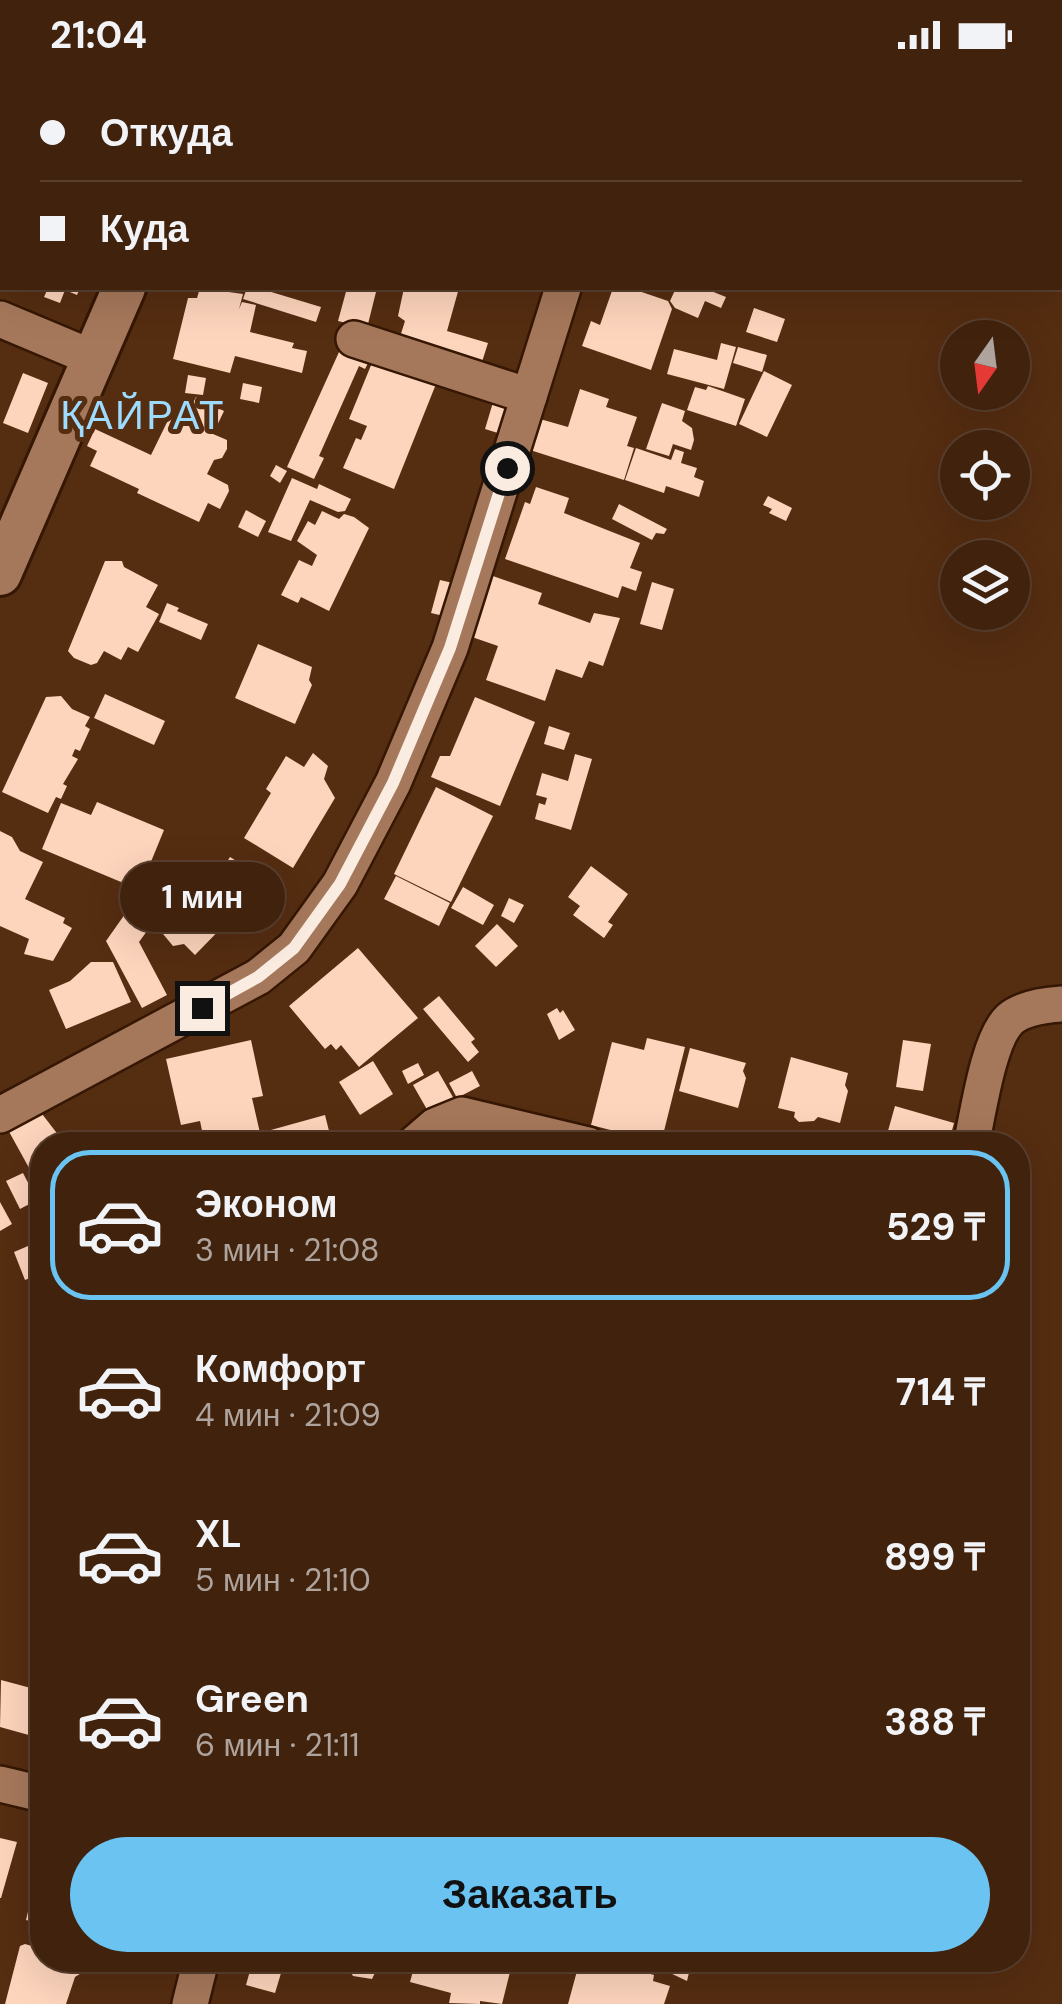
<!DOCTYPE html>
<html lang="ru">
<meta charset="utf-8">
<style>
body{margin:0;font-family:"DM Sans",sans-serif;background:#4b2f1b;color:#f1f3f6;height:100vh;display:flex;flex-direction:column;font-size:38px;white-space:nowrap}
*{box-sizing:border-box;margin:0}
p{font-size:32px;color:#aea49d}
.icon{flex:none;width:55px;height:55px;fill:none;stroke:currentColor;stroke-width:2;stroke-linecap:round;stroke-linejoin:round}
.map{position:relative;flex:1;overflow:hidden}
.drawer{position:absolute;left:30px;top:1062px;width:1000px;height:840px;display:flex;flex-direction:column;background:#40220d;border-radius:40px;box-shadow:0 10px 40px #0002,0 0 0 2px #593f2e}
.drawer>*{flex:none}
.banner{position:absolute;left:0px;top:0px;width:1062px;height:220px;box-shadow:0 10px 40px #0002,0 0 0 2px #593f2e;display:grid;align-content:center;height:220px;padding:0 40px;background:#40220d}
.needle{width:65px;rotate:194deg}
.tools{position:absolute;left:940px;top:250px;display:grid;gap:20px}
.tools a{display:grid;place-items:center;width:90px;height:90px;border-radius:50%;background:#40220d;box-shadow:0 10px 40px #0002,0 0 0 2px #593f2e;font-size:50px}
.end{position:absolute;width:45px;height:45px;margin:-22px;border:12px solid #fbece2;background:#111;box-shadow:0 0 0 5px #111}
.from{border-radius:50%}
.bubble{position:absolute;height:70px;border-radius:35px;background:#40220d;box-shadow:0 10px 40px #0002,0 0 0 2px #593f2e;font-size:32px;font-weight:700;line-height:70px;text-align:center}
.banner b{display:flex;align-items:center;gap:35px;height:95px;font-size:38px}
.banner b+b{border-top:2px solid #593f2e}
.banner i{width:25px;height:25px;background:#f1f3f6}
ul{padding:18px 0 0;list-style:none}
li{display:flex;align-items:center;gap:30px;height:150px;margin:0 20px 15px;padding:0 20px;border:5px solid transparent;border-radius:40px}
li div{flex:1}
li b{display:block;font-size:38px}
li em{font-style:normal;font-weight:700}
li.current{border-color:#6ac3f1}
li>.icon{width:90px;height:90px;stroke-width:1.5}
.cta{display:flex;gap:20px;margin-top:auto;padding:20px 40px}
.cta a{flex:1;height:115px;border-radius:60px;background:#6ac3f1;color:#111;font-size:40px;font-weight:700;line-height:115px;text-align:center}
.status{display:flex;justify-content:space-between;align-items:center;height:70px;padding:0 50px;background:#40220d;direction:ltr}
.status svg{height:28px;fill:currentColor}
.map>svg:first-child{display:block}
.building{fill:#fdd4bc}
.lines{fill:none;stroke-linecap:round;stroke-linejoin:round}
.minor-casing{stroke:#351703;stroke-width:40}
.tertiary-casing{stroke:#351703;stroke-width:48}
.minor{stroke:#a6785b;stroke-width:35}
.tertiary{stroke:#a6785b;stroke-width:42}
.route{stroke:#fbece2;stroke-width:12}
.labels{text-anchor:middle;stroke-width:10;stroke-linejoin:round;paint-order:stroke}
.quarter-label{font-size:40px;letter-spacing:2.5px;fill:#9ddcff;stroke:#552d11}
</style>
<div class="status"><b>21:04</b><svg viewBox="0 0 49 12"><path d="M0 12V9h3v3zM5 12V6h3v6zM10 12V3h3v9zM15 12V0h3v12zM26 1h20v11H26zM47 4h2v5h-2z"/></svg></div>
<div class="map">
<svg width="1062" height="1934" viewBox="0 0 1062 1934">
<rect width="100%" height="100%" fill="#552d11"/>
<!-- building -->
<g class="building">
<polygon points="48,218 80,218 77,225 65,220 60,233 44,227"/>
<polygon points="200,218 243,224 239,239 242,232 256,235 250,262 294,273 292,278 307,281 302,303 235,286 230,303 173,289 188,228 197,228"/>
<polygon points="247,218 258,218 321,237 316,252 243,229"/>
<polygon points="347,218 377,218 367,258 338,251"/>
<polygon points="404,218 459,218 447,261 488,273 481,295 399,270 405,251 398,246"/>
<polygon points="613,218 630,218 668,231 672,239 651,300 582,276 591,251 600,255"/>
<polygon points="676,218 693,218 705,222 706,219 726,227 721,238 705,231 698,248 675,238 670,231"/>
<polygon points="754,238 785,249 777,272 746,262"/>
<polygon points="344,271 371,287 365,299 359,296 319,386 324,388 314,409 287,397"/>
<polygon points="721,273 736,277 724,319 667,304 674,279 717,290"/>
<polygon points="738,277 767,285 762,302 733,293"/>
<polygon points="374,288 436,314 394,419 343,398 356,368 361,370 367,356 349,349"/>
<polygon points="764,301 792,315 767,367 739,354"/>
<polygon points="23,303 48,313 28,363 3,353"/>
<polygon points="188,305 206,308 203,325 185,323"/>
<polygon points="243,313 262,317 259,333 240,329"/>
<polygon points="708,316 745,329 736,356 687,340 695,317 706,320"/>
<polygon points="580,319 609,329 606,337 637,347 627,376 634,378 624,410 530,380 540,349 568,357"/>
<polygon points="196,327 224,341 213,364 227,370 227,379 222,388 214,390 207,404 228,415 229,421 220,439 208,433 199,452 137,423 139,419 90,396 97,381 87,376 95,359 151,385 172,342 187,345"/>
<polygon points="494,329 510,334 501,364 485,359"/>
<polygon points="662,333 685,341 682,351 692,358 694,370 691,380 673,374 669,386 646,379"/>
<polygon points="636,378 671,390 675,379 684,382 681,393 697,398 694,407 704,411 699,427 666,416 664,423 625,410"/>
<polygon points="276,395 287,401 280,413 270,406"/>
<polygon points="292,408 317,419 319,414 351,429 345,441 338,442 310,430 291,471 268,462"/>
<polygon points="536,417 569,428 564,443 640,473 630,498 642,502 636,521 622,516 618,528 505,489 525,432 530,434"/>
<polygon points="768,426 792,438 786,451 769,443 772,439 763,435"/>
<polygon points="619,434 667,459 664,464 656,463 652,470 612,449"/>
<polygon points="246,440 266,451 258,467 238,457"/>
<polygon points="322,441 339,449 344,444 354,447 369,458 329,541 301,527 298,533 281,525 299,490 312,496 317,485 297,471 308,451 315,455"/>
<polygon points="105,491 122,491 124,497 158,515 146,537 159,544 138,582 128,577 121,590 104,581 97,593 91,595 74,588 68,581"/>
<polygon points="490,505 542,523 538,534 590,553 594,543 620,548 603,596 589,591 582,608 556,599 545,631 486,610 498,576 469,566"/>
<polygon points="440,510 457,514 448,547 431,543"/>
<polygon points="652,512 674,519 662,560 640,554"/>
<polygon points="167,533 179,538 177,541 208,554 201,570 159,552"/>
<polygon points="258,574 312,597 309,610 312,615 295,654 235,628"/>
<polygon points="105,624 165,651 154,675 94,648"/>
<polygon points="61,626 72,639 90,647 85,656 90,659 80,681 75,679 72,686 78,689 63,714 67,716 61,729 56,727 48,743 2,722 46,627"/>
<polygon points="475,627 535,652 500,736 431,707 440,686 450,686"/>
<polygon points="549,656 570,663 564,680 544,674"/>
<polygon points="313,683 328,696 324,709 335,728 293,798 244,768 271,723 266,719 286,686 304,697"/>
<polygon points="575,684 592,689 571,760 535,749 539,733 545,735 547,728 536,725 542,703 568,711"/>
<polygon points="436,717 493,746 451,832 394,804"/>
<polygon points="97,732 164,760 148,799 142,796 133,817 42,779 61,733 91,745"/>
<polygon points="0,761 12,767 20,781 43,792 25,829 65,848 63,853 72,858 53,891 24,884 29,869 0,856"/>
<polygon points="230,787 243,795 231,814 218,806"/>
<polygon points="591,796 628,824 608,852 613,855 604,868 573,845 580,836 568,827"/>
<polygon points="396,806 450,833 439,856 384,829"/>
<polygon points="197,808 234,840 233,846 195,885 184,874 173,876 154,853"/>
<polygon points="149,810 167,823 158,836 163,839 139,872 167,925 142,938 106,871"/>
<polygon points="463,817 494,835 483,855 451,838"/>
<polygon points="509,828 524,835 514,853 501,846"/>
<polygon points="497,854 518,876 496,897 475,876"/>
<polygon points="358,878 418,948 359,997 341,975 336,980 331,974 325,979 289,936"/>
<polygon points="91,892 113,892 131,932 66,959 49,920 70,911"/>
<polygon points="439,926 475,969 471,972 479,982 468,992 423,939"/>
<polygon points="557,938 560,943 563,940 575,960 559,970 547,944"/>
<polygon points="647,968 685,977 661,1073 591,1055 612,972 644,980"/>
<polygon points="251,970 263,1026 252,1028 260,1063 325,1045 332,1073 243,1075 256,1069 230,1075 205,1075 200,1051 181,1055 166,989"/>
<polygon points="903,970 931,974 923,1021 896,1017"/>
<polygon points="690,978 746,993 743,1001 746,1008 738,1038 679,1021"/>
<polygon points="791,987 848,1003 845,1015 848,1021 840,1053 818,1047 814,1051 799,1052 794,1047 795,1042 778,1038"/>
<polygon points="373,991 393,1024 360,1045 339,1012"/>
<polygon points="418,993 424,1005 408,1014 402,1001"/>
<polygon points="438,1001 454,1029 429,1043 413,1015"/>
<polygon points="472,1001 480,1016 457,1028 449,1013"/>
<polygon points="895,1036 954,1053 948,1075 884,1075"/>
<polygon points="39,1040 66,1075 42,1075 42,1114 39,1116 7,1058"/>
<polygon points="23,1103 37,1130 20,1139 6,1111"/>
<polygon points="0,1132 12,1154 0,1161"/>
<polygon points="42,1170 42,1203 25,1210 14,1182"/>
<polygon points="1,1610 42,1621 42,1643 36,1667 0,1657"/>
<polygon points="0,1768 17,1772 1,1828 0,1828"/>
<polygon points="41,1788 42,1788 42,1854 26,1850"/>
<polygon points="25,1874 42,1879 42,1890 86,1890 83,1902 75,1907 66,1934 5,1934 20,1876"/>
<polygon points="253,1890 285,1890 275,1923 246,1915"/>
<polygon points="330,1890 381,1890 372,1909 353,1906 349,1899"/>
<polygon points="416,1890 513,1890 502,1934 480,1931 480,1934 449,1933 451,1923 410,1912"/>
<polygon points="580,1890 602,1890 654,1905 653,1911 670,1916 664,1934 568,1934"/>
<polygon points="656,1890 692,1890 687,1911 668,1902 669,1897 655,1893"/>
</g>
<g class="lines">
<defs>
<g id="minor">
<polyline points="576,0 577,2"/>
<polyline points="17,2 18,0"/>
<polyline points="0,54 2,46"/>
<polyline points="0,249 93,288"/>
<polyline points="354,269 529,326"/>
<polyline points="0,1045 258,907 294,878 340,814 393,713 450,578 563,218"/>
<polyline points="413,1075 435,1056 462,1045 588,1075"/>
<path d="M971 1075C978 1045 988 969 1010 949 1023 938 1046 935 1062 934"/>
<polyline points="0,1714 42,1724"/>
<polyline points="190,1934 201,1890"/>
</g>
<g id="tertiary">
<polyline points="187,2 187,0"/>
<polyline points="0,504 124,218"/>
</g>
</defs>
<!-- minor casing -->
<use href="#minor" class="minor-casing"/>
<!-- tertiary casing -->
<use href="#tertiary" class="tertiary-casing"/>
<!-- minor -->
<use href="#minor" class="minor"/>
<!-- tertiary -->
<use href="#tertiary" class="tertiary"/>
</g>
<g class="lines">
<!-- route -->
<polyline class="route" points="202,938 258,907 294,878 340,814 393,713 450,578 507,398"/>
</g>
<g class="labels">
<!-- quarter labels -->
<g class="quarter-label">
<text x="143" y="359">ҚАЙРАТ</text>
</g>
</g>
</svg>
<div class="tools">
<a><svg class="needle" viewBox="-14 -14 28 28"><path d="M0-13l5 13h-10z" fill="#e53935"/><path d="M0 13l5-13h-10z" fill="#aea49d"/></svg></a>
<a><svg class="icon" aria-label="locate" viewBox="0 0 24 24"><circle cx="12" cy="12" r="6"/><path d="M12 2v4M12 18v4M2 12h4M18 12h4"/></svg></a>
<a><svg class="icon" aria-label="layers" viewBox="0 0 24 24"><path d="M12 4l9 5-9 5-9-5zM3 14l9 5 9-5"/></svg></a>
</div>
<i class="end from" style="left:507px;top:398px"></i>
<i class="end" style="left:202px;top:938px"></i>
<div class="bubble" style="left:120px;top:792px;width:165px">1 мин</div>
<div class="banner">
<b><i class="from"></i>Откуда</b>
<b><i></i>Куда</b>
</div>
<section class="drawer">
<ul>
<li class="current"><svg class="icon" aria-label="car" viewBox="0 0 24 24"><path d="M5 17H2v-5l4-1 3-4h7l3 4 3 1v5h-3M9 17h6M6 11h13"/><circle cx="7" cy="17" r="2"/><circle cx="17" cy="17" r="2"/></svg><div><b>Эконом</b><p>3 мин · 21:08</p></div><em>529 ₸</em></li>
<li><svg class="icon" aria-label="car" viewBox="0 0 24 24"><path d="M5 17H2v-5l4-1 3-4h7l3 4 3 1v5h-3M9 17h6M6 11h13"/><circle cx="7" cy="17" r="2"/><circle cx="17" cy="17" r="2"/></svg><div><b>Комфорт</b><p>4 мин · 21:09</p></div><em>714 ₸</em></li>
<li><svg class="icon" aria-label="car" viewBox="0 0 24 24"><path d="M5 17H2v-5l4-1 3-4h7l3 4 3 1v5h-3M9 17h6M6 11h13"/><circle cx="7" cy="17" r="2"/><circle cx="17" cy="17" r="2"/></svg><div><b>XL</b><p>5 мин · 21:10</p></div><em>899 ₸</em></li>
<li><svg class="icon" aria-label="car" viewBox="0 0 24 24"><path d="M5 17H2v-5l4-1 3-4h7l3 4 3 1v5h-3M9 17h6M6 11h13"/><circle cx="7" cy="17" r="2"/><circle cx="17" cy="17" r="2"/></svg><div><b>Green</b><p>6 мин · 21:11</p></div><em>388 ₸</em></li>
</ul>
<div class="cta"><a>Заказать</a></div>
</section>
</div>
